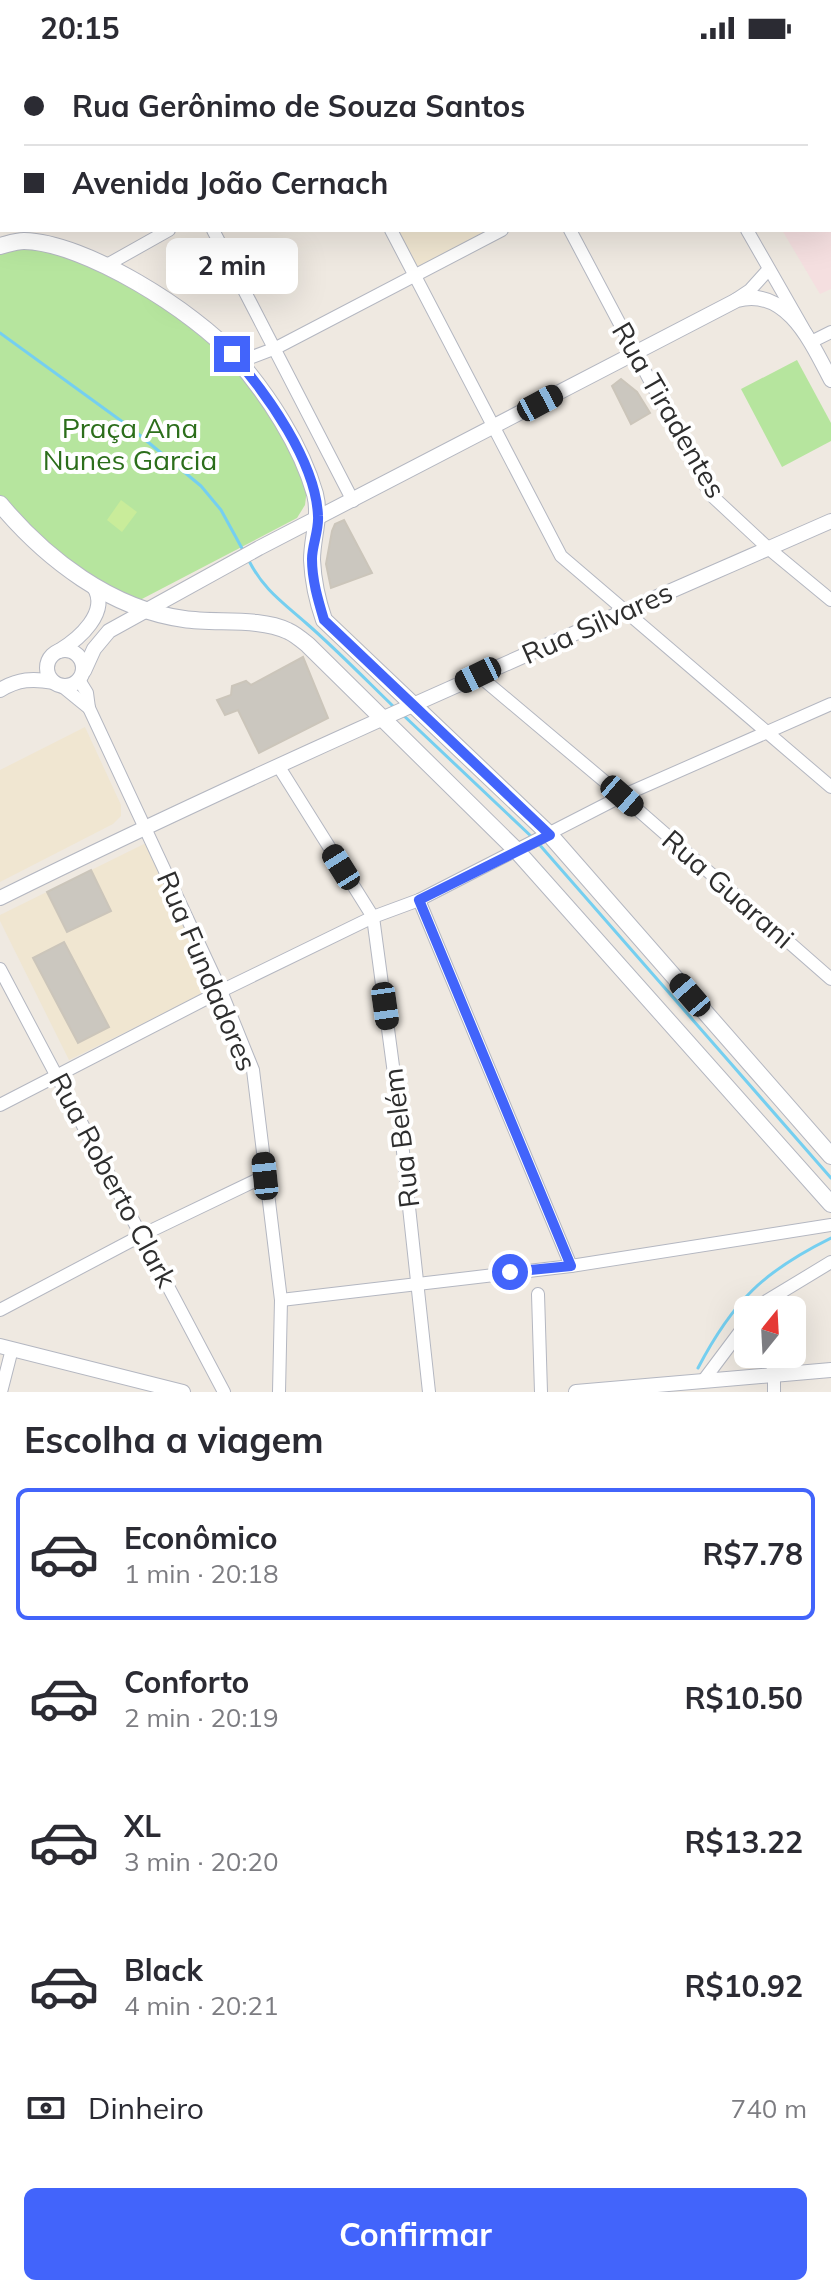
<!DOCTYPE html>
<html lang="pt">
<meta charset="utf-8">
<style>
body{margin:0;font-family:Mulish,sans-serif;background:#f2f2f3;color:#2b2b33;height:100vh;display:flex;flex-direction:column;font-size:30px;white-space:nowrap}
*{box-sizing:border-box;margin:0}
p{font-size:26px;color:#7c7c81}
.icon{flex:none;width:44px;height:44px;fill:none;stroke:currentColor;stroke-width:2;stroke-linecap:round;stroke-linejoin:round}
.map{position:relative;height:1336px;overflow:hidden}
.side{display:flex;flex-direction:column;background:#fff;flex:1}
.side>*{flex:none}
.top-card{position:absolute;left:0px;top:0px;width:832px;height:176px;box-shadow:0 8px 32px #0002;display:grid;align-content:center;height:176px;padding:0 24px;background:#fff}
.needle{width:52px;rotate:18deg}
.controls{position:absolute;left:734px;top:1240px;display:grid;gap:16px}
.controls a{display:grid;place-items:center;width:72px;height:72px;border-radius:12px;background:#fff;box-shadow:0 8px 32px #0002;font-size:40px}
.end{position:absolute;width:36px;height:36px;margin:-18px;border:10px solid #4264fb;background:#fff;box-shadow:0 0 0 4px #fff}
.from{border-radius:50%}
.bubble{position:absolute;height:56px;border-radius:12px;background:#fff;box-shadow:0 8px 32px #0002;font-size:26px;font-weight:700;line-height:56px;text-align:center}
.car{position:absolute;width:24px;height:48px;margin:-24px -12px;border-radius:10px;box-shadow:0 0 6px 2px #0007;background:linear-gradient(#222 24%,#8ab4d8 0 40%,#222 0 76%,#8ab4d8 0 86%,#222 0)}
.top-card b{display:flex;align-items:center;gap:28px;height:76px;font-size:30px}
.top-card b+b{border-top:2px solid #e1e1e2}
.top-card i{width:20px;height:20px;background:#2b2b33}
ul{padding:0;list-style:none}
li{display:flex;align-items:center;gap:24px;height:132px;margin:0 16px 12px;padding:0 8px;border:4px solid transparent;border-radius:12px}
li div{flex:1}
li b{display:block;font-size:30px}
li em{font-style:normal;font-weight:700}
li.active{border-color:#4264fb}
li>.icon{width:72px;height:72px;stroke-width:1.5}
h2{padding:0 24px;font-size:36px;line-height:96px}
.pay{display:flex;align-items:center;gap:20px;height:88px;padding:0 24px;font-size:30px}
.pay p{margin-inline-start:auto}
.action{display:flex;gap:16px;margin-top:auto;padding:16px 24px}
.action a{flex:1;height:92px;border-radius:12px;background:#4264fb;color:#fff;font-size:32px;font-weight:700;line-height:92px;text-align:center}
.status{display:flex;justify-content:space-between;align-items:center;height:56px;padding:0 40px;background:#fff;direction:ltr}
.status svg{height:22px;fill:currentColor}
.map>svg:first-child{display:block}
.education{fill:#f0e6d1}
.medical{fill:#f5dfe0}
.green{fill:#b6e59e}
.pitch{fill:#c9ec9a}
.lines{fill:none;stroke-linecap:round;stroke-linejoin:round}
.stream{stroke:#75cff0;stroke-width:3}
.building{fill:#cbc7bf;stroke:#cbc5ba;stroke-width:2}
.minor-casing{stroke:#b4b7c1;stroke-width:14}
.tertiary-casing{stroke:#b4b7c1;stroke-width:16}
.secondary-casing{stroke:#b4b7c1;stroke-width:18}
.minor{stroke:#fff;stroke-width:12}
.tertiary{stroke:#fff;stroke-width:14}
.secondary{stroke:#fff;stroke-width:16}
.route{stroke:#4264fb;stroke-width:10}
.labels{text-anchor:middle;stroke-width:8;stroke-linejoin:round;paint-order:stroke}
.street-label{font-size:28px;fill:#2e2e2e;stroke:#fff}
.park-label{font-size:28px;fill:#2c6e1b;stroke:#fff}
</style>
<div class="status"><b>20:15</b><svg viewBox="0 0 49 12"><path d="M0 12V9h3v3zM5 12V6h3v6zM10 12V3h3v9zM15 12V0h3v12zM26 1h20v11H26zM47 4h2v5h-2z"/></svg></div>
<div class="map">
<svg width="831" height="1336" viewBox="0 0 831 1336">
<rect width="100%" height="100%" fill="#efe9e1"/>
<!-- education -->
<g class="education">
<polygon points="389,174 495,174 412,220"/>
<polygon points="85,671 121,749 121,760 113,768 0,826 0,714"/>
<polygon points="146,787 217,931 69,1004 0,865 0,859"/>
</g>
<!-- medical -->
<polygon class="medical" points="831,12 831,233 820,238 782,174 830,174"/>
<!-- green -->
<g class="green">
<polygon points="120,0 467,0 121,2"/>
<path d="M29 192 53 196 104 216 155 244 230 303 284 380 307 433 305 449 297 462 140 544C88 531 34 480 0 439V195Z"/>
<polygon points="797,304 831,367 831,385 782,411 741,333"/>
</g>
<!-- pitch -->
<polygon class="pitch" points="121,444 137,456 122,476 107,464"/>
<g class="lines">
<!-- stream -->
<g class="stream">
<polyline points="0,277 131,372 201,430 221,454 244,496"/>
<path d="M248 503C263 533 281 545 306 567 337 594 366 624 396 653"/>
<polyline points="402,658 533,782"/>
<polyline points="538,787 831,1122"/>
<path d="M698 1312C733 1245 764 1215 831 1182"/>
</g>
</g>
<!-- building -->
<g class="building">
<polygon points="621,323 637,336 650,357 631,368 612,330"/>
<polygon points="344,464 372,517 331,532 326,508 332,475 335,468"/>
<polygon points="303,601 328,662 259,697 238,654 225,659 217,644 231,639 232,630 246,625 251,629"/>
<polygon points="91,814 111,855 67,876 47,836"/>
<polygon points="64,886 109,971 78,987 33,902"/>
</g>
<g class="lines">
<defs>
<g id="minor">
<polyline points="87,0 88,2"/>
<polyline points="655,0 656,2"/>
<polyline points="496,2 500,0"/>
<polyline points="830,2 831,1"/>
<polyline points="213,174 353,445"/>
<polyline points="391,174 561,500 831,731"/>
<polyline points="570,174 710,438 768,492 831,544"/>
<polyline points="747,174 811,286 831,276"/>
<polyline points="105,210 169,174"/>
<polyline points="735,244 750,234 768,214"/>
<polyline points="239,306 276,292 502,174"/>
<polyline points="478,619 622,740 831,923"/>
<polyline points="79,624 87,637 89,652 221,935 253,1014 281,1244 279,1336"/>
<polyline points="62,630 89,652"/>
<polyline points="279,711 373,861 397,1040 429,1336"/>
<polyline points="419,844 571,1210"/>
<polyline points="0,913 224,1336"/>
<polyline points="0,1049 221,935 373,861 419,844 622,740 831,648"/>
<polyline points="538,1238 541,1336"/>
<polyline points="281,1244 571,1210 831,1169"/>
<polyline points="0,1254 142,1179 265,1120"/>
<polyline points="756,1254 760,1249 831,1206"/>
<polyline points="770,1298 774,1318 774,1336"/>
<polyline points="703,1325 748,1265"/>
<polyline points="1,1336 12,1293"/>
</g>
<g id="tertiary">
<circle cx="65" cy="612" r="18"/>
<path d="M59 595C79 583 110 556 94 531"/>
<path d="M84 615 94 593 109 575 259 492 737 244C787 230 812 288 831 324"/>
<path d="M0 634C18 623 33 622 53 626"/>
<path d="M0 842C273 707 553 587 831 465"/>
<polyline points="0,1290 183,1336"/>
<polyline points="576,1336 831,1314"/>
</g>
<g id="secondary">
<path d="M0 190C8 188 16 185 24 185 85 186 195 256 235 301 268 339 301 389 315 438 321 461 312 481 312 504 313 525 317 544 324 564L550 779 831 1100"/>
<path d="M0 448C46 503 111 553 184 563 215 568 259 561 288 575 295 578 302 584 308 589L517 795 831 1148"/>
</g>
</defs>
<!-- minor casing -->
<use href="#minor" class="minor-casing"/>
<!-- tertiary casing -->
<use href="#tertiary" class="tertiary-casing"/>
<!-- secondary casing -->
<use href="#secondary" class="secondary-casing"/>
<!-- minor -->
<use href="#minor" class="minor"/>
<!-- tertiary -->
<use href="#tertiary" class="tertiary"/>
<!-- secondary -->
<use href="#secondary" class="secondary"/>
</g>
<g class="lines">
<!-- route -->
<path class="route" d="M232 298C267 338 316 406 318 460 319 475 312 489 312 503 312 524 318 544 324 564L550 779 419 844 571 1210 510 1216"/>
</g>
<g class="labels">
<!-- street labels -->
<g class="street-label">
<text transform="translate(669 354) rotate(60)" y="10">Rua Tiradentes</text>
<text transform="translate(597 567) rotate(-24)" y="10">Rua Silvares</text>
<text transform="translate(728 833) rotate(41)" y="10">Rua Guarani</text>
<text transform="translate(207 915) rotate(67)" y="10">Rua Fundadores</text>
<text transform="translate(401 1082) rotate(-97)" y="10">Rua Belém</text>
<text transform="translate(113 1124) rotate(62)" y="10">Rua Roberto Clark</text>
</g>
<!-- park labels -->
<g class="park-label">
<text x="130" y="382">Praça Ana<tspan x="130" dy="32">Nunes Garcia</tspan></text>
</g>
</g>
</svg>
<div class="controls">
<a><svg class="needle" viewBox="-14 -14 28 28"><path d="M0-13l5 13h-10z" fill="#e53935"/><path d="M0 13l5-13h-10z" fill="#7c7c81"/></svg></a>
</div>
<i class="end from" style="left:510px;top:1216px"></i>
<i class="end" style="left:232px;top:298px"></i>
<div class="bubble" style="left:166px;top:182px;width:132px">2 min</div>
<i class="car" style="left:540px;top:347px;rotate:62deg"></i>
<i class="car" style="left:478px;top:619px;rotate:244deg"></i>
<i class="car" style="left:622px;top:740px;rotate:131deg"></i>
<i class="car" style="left:341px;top:811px;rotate:328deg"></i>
<i class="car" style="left:690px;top:939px;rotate:319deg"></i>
<i class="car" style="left:385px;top:950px;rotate:172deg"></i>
<i class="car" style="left:265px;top:1120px;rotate:354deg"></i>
<div class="top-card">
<b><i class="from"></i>Rua Gerônimo de Souza Santos</b>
<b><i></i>Avenida João Cernach</b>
</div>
</div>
<section class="side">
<h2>Escolha a viagem</h2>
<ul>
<li class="active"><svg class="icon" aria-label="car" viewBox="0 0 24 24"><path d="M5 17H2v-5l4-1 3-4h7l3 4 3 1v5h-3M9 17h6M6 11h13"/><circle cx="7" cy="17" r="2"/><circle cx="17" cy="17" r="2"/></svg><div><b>Econômico</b><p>1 min · 20:18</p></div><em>R$7.78</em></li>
<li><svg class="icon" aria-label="car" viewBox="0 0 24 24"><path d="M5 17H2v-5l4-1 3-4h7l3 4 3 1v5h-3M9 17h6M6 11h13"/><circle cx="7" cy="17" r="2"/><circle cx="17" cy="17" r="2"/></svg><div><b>Conforto</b><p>2 min · 20:19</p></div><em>R$10.50</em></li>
<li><svg class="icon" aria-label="car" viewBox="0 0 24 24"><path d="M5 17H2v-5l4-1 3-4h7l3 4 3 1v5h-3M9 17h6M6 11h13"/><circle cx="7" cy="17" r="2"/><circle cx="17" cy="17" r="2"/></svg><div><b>XL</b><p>3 min · 20:20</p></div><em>R$13.22</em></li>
<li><svg class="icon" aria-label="car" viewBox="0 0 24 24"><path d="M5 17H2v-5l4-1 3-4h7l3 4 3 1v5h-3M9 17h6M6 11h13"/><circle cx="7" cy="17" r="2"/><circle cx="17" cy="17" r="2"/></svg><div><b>Black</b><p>4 min · 20:21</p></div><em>R$10.92</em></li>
</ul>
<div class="pay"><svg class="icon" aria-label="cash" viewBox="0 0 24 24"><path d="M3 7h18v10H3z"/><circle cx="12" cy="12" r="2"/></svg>Dinheiro<p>740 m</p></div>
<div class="action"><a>Confirmar</a></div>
</section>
